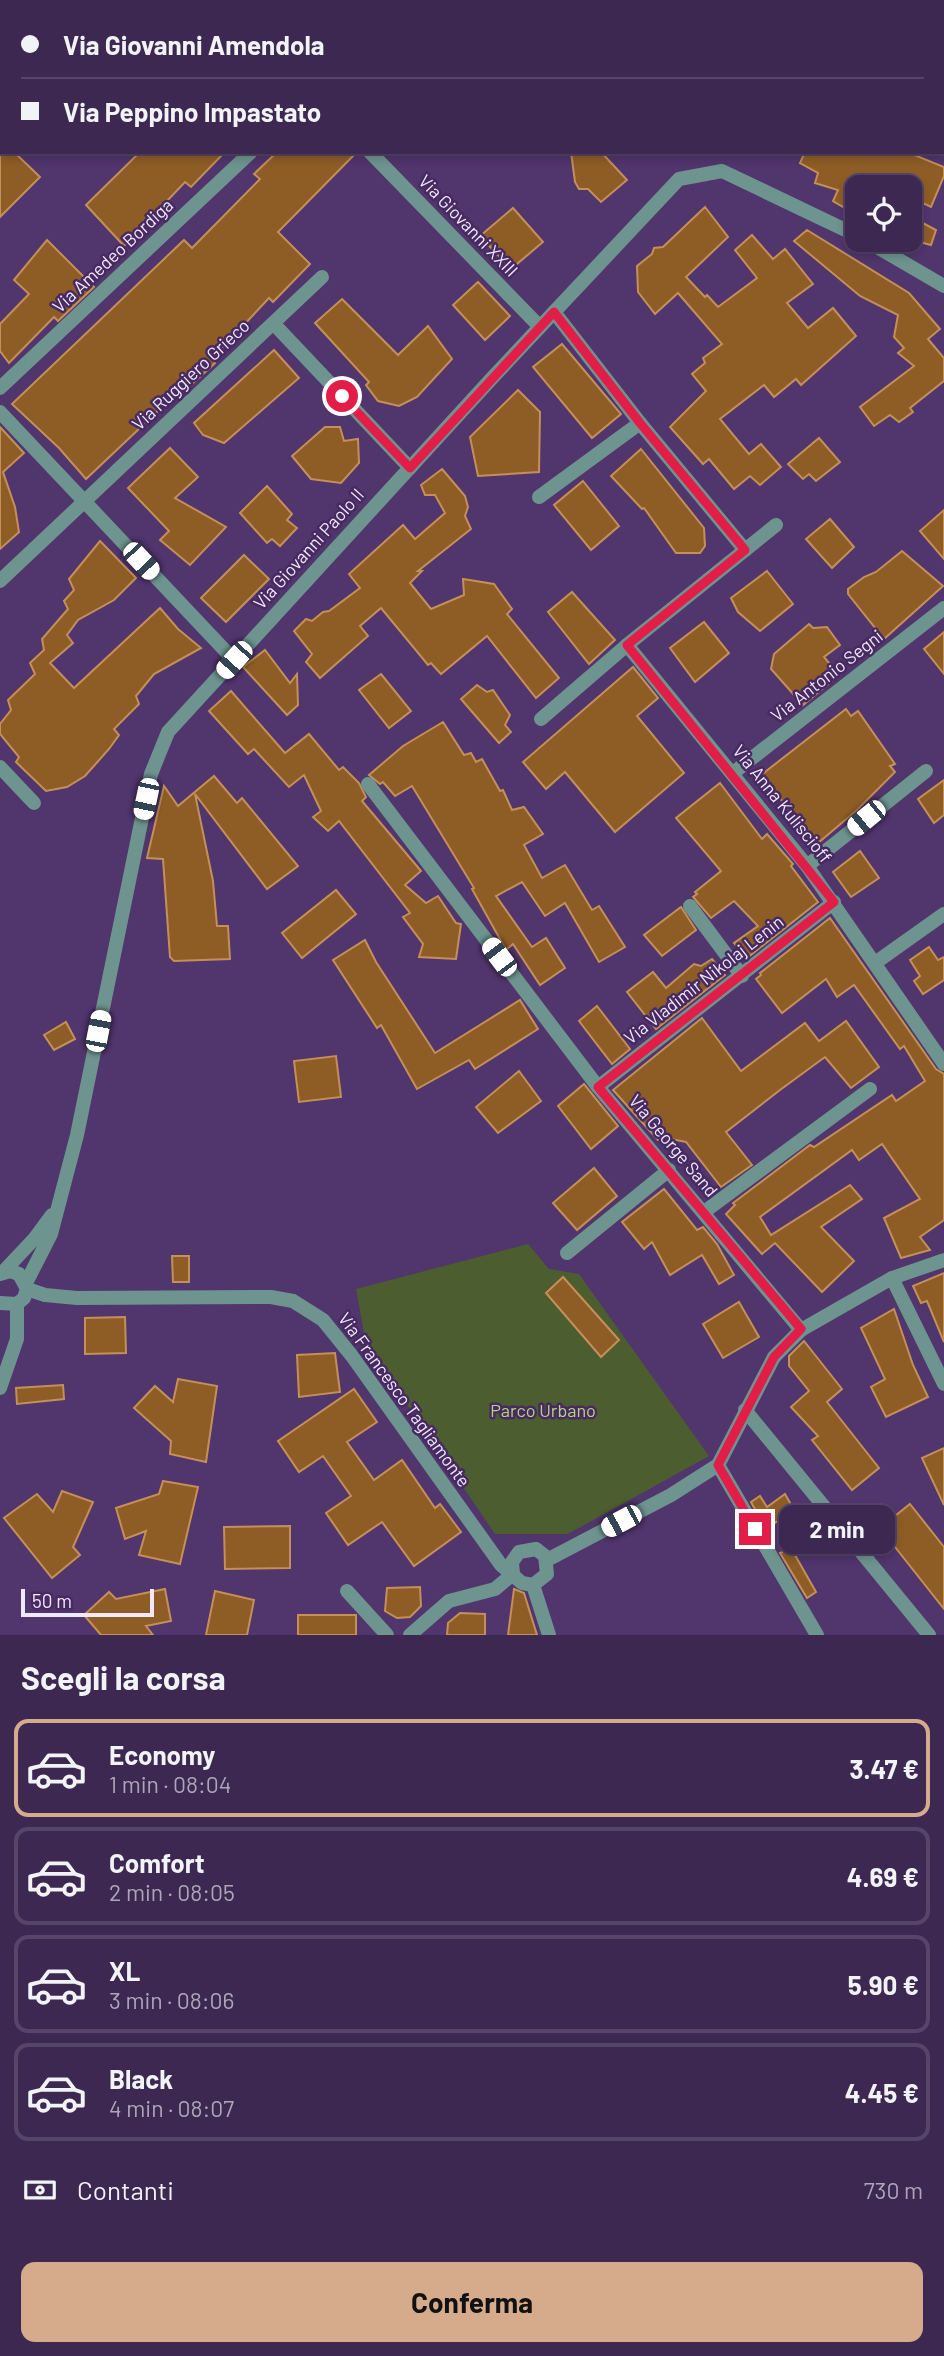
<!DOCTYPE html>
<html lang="it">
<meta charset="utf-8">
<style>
body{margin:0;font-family:Barlow,sans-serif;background:#48345c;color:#f1f3f6;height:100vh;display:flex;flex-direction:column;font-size:26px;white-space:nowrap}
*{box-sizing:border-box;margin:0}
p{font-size:23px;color:#ada6b8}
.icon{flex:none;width:38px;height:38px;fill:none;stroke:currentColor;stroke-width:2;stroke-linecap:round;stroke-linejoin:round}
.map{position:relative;height:1635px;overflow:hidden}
.sheet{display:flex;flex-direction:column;background:#3d2852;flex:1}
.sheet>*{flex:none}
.guide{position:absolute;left:0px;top:0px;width:945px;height:154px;box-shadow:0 4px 10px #0003,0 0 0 2px #564469;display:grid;align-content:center;height:154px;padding:0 21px;background:#3d2852}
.controls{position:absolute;left:845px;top:175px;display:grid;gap:14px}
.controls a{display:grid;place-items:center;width:77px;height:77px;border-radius:14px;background:#3d2852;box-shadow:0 4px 10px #0003,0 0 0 2px #564469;font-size:35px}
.scale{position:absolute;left:21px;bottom:18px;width:133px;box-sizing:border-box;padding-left:7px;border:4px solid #f1e8fd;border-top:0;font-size:19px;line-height:24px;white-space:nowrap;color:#f1e8fd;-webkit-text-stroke:5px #472a61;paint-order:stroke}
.end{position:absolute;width:32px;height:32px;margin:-16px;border:9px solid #e11d48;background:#fff;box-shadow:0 0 0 4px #fff}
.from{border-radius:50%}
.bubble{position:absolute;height:49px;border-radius:14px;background:#3d2852;box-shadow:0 4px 10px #0003,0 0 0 2px #564469;font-size:23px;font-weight:700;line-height:49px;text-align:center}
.car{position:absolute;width:21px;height:42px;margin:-21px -10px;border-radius:9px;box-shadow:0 0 5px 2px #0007;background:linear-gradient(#fff 24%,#345 0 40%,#fff 0 76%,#345 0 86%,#fff 0)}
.guide b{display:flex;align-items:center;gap:24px;height:66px;font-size:26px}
.guide b+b{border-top:2px solid #564469}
.guide i{width:18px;height:18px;background:#f1f3f6}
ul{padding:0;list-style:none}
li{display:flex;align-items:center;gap:21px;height:98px;margin:0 14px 10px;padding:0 7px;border:4px solid #564469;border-radius:14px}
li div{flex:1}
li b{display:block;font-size:26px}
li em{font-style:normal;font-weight:700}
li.on{border-color:#d6ab8b}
li>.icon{width:63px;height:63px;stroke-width:1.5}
h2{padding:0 21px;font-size:32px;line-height:84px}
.pay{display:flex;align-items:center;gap:18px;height:77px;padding:0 21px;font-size:26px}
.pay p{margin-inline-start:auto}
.action{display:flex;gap:14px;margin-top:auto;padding:14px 21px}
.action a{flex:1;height:80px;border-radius:14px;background:#d6ab8b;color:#111;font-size:28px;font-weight:700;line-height:80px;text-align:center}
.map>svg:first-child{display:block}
.green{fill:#4c5d30}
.building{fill:#8e5d26;stroke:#c48f59;stroke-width:2}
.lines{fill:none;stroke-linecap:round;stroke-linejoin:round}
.minor{stroke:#6e948f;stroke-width:14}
.tertiary{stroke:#6e948f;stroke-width:14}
.route{stroke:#e11d48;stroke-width:9}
.labels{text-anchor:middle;stroke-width:5;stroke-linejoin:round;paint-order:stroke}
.street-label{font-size:18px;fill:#f1e8fd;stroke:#472a61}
.park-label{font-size:18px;fill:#b4d77c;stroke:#472a61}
</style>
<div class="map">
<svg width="944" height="1635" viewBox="0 0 944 1635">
<rect width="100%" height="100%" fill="#51356d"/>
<!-- green -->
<polygon class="green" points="528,1244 549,1269 579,1274 709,1456 568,1534 495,1534 366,1344 356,1289"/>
<!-- building -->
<g class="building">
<polygon points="0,152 14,152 40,177 0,217"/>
<polygon points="140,152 225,152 191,187 185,182 124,246 86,205"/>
<polygon points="277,152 357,152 278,232 310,264 273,302 269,298 212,359 215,363 180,395 178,392 86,479 59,448 12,404 184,240 192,248 260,179 254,174"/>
<polygon points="571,152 601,152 627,180 601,202 588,189 579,189 575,182"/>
<polygon points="805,152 907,152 944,167 944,176 931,207 910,197 910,187 892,187 863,176 845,208 833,201 838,190 815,183 818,173 800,163"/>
<polygon points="705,207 728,237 686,277 705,297 707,295 718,307 757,278 735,250 752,235 773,259 785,249 813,284 787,303 808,328 833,308 856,336 801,385 796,379 774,397 764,385 720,419 749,454 761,444 781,467 760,485 750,476 734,489 709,459 703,464 670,427 706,391 692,374 705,363 703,358 722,344 678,293 655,314 638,292 637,266 652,254 654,248 663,247"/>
<polygon points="513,208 543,242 511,269 480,236"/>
<polygon points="919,221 936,230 931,245 912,240"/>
<polygon points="807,230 909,293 940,329 928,339 944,358 944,381 910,408 913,412 899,422 890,415 874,426 860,407 914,366 898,353 904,348 894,337 898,315 860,296 794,241"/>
<polygon points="47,240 94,287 58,321 54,317 9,363 0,351 0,324 29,294 14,280"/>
<polygon points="478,282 510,316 485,340 453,305"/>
<polygon points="342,299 398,355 428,326 452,359 417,397 399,406 378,401 366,385 369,382 315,323"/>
<polygon points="562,344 621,414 592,438 533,367"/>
<polygon points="274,350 299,378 224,443 203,435 194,423"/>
<polygon points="518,390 540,412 539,472 478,476 470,437"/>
<polygon points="0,427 24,453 3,472 15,507 19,532 0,549"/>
<polygon points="325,427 340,427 344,441 358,439 359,463 341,483 311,479 292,456"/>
<polygon points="819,438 840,462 816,481 809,474 803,479 788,464"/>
<polygon points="170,448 198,477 175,498 226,527 190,565 160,540 169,531 128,488"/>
<polygon points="641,449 704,528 705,546 700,553 676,553 644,508 642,509 611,476"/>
<polygon points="442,469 465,496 468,507 465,516 471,529 418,571 422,571 410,583 431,609 464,595 463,579 494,584 512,609 507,614 559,678 536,698 487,636 441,674 431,663 428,665 381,608 360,626 368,636 320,678 306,662 312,654 294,631 306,619 312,621 323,612 329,611 360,588 349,574 403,525 415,539 445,513 435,495 425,495 421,485"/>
<polygon points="583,481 619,526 591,550 554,505"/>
<polygon points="267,486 292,514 287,520 297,528 280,546 272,539 267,543 240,513"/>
<polygon points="944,510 944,559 920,531"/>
<polygon points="830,519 854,547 832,568 806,539"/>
<polygon points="100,541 136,578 114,600 78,620 67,635 73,643 50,663 74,688 160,608 178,629 201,648 154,674 136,696 139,704 114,729 119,735 109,749 85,776 67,787 46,791 16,762 19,757 0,734 0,724 11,710 8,700 35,674 30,663 44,650 42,639 68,609 64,601 74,590 69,579"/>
<polygon points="902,551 943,586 884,639 848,594 848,589 864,577 876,572"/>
<polygon points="244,555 269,579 226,622 201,598"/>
<polygon points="767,571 793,604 760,631 738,612 731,598"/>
<polygon points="572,592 615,640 589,664 548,612"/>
<polygon points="704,622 729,653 695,682 670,648"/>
<polygon points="809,624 813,628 827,627 840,645 824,657 839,675 803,705 771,669 774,654"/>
<polygon points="944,632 944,674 924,649"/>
<polygon points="265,650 290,683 297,674 298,705 287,715 243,667"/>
<polygon points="633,667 658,698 637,716 684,773 615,832 565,772 546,789 523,762"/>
<polygon points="381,674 411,711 389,728 359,690"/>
<polygon points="477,685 487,692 493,690 510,715 505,725 511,732 499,743 461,699"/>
<polygon points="231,691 285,753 309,734 339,770 343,767 359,783 366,797 362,801 421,871 405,885 426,903 438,896 456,923 461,924 456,959 419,957 423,944 403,917 410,913 339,821 328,831 313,817 321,811 304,775 289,787 254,749 248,754 209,711"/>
<polygon points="846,709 851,716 858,711 895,764 890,766 895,772 857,810 811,849 792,822 796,818 761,775"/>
<polygon points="443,722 464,755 471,753 476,762 482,759 500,791 503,790 512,810 524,807 543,834 524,845 542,878 565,865 592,910 599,906 625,947 599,962 565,903 545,916 522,882 496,896 532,947 546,938 565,968 540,985 513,944 506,950 472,889 474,888 412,786 395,796 383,782 380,784 369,775 403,746"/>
<polygon points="214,776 237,803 242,798 298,866 267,889 195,794 213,881 217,926 228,926 230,959 174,961 170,957 163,859 147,858 164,786 178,806"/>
<polygon points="944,780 944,815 934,823 918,799"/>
<polygon points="720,783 762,839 767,834 793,864 791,866 818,902 747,958 734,943 758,926 734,901 711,918 693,897 697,894 695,892 721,871 676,818"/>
<polygon points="860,851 879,878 851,897 833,872"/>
<polygon points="336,890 356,914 302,958 282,933"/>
<polygon points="681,907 696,930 662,956 644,935"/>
<polygon points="830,918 936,1069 944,1074 944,1220 920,1237 930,1250 901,1258 884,1218 920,1199 882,1144 859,1160 852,1150 760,1217 771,1235 850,1185 862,1199 821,1227 854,1261 822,1292 775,1243 762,1254 726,1214 735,1205 733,1203 810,1145 814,1147 892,1095 896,1101 925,1081 904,1046 900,1049 854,985 837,997 826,979 782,1013 756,979 761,975 760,973"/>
<polygon points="365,940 376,962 435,1053 520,1000 538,1029 475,1069 469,1060 417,1089 381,1025 377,1028 333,960"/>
<polygon points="929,947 938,960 944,957 944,980 923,994 914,981 920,976 910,960"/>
<polygon points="712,959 725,975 656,1029 627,992 653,972 666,988 694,964 701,966"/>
<polygon points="597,1006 630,1049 612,1064 579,1021"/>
<polygon points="702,1018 741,1071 805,1023 819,1041 846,1021 879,1067 851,1088 825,1057 780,1090 726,1132 752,1165 721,1187 686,1142 671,1139 658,1140 613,1090"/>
<polygon points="66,1022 75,1039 54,1050 44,1035"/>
<polygon points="336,1056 341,1097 299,1102 294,1061"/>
<polygon points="519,1071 541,1101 498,1133 476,1107"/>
<polygon points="584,1084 618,1126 591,1149 558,1106"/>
<polygon points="594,1168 617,1196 577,1230 553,1203"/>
<polygon points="664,1189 697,1230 703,1227 717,1244 734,1275 719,1284 702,1255 670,1275 652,1242 644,1249 622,1222"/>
<polygon points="172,1256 189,1256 189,1282 173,1282"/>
<polygon points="944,1273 944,1342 927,1301 921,1303 913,1286"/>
<polygon points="563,1277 619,1340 601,1357 546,1293"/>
<polygon points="739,1302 759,1337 723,1358 703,1324"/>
<polygon points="894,1309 913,1365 928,1397 886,1417 871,1387 885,1379 861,1328"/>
<polygon points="125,1317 126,1353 85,1354 85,1318"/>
<polygon points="804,1341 842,1389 827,1402 879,1468 852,1490 812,1440 818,1436 791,1407 809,1391 789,1366 789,1356"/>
<polygon points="335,1353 340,1392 299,1397 297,1355"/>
<polygon points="178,1379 217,1386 206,1462 170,1454 171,1441 134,1408 155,1386 173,1402"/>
<polygon points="63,1385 64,1399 17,1404 16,1388"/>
<polygon points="354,1389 377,1422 347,1442 374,1480 402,1460 435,1508 440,1504 461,1532 414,1566 382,1522 348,1545 326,1513 351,1496 323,1456 299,1472 278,1441"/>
<polygon points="944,1448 944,1505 922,1458"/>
<polygon points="163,1481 198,1487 180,1564 139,1555 146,1531 125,1539 116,1508 159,1494"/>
<polygon points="62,1491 93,1502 73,1547 80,1555 52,1578 4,1518 37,1494 53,1512"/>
<polygon points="785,1494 794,1510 766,1529 751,1502 760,1496 767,1507"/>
<polygon points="910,1504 944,1547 944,1609 880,1528"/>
<polygon points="290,1526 290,1568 225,1569 224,1527"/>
<polygon points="791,1548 816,1592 807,1598 780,1553"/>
<polygon points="420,1587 421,1606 410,1617 397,1618 385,1611 387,1588"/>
<polygon points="165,1589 171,1621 146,1626 153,1635 101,1635 84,1615 109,1592 116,1599"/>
<polygon points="514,1589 524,1593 537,1635 508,1635"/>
<polygon points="215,1591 254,1600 247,1635 206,1635"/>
<polygon points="460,1613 485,1614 485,1635 447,1635 448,1623"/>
<rect x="298" y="1615" width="58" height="20"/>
</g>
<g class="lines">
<!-- minor -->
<g class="minor">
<polyline points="221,0 223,2"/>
<polyline points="576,0 580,2"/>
<polyline points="109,2 111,0"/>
<polyline points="416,2 418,0"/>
<polyline points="0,111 2,109"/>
<polyline points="943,144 944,144"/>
<polyline points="370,152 540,327"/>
<polyline points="554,312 640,423 745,550 627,645 807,866 944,1064"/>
<polyline points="274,324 410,468"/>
<polyline points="0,388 251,152"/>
<polyline points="0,412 234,660"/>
<polyline points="539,497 640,423"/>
<polyline points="745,550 776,525"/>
<polyline points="0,581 322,277"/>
<polyline points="541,719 627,645"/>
<polyline points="0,767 34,803"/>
<polyline points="733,773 944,608"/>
<polyline points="368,784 598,1087 801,1330"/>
<polyline points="807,866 926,771"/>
<polyline points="690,906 742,976"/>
<polyline points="875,963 944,914"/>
<polyline points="598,1087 834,902"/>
<polyline points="704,1212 870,1089"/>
<polyline points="567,1253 669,1170"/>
<polyline points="892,1278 944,1384"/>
<polyline points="27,1289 45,1295 77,1298 271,1297 293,1301 323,1320 352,1356 501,1565 522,1583 533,1585 547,1574 545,1556 536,1549 519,1552 512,1562 513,1574"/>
<polyline points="0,1388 17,1339 17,1304"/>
<polyline points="745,1410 929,1635"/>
<polyline points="718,1465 817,1635"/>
<polyline points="547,1560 671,1495 718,1465 774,1357 801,1330 892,1278 944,1260"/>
<polyline points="533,1585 549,1635"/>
<polyline points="347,1591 387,1635"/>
<polyline points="410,1635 449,1601 495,1589 513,1574"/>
</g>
<!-- tertiary -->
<g class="tertiary">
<polyline points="865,240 944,286"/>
<polyline points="3,1272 35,1238 52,1215"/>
<polyline points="0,1274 10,1271 19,1274 27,1289 24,1298 17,1304 0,1303"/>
<polyline points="26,1283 51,1234 77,1135 151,774 168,732 493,377 679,179 722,171 858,236"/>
</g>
</g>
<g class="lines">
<!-- route -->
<polyline class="route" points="342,396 410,468 554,312 640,423 745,550 627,645 834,902 598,1087 801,1329 774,1357 718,1465 755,1529"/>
</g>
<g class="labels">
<!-- street labels -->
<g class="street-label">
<text transform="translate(468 226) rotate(46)" y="6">Via Giovanni XXIII</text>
<text transform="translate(113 256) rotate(-43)" y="6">Via Amedeo Bordiga</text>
<text transform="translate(191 375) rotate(-43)" y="6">Via Ruggiero Grieco</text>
<text transform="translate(309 549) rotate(-48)" y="6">Via Giovanni Paolo II</text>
<text transform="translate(827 676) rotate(-38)" y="6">Via Antonio Segni</text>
<text transform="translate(782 804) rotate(51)" y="6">Via Anna Kuliscioff</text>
<text transform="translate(704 980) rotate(-38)" y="6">Via Vladimir Nikolaj Lenin</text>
<text transform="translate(673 1146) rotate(50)" y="6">Via George Sand</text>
<text transform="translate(404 1400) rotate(54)" y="6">Via Francesco Tagliamonte</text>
</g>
<!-- park labels -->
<g class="park-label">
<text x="543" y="1417">Parco Urbano</text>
</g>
</g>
</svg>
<div class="controls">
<a><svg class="icon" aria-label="locate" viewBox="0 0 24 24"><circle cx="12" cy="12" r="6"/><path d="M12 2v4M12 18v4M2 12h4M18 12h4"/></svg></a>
</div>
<div class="scale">50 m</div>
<i class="end from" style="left:342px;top:396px"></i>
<i class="end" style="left:755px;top:1529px"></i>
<div class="bubble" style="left:779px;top:1505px;width:116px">2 min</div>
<i class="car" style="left:141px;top:561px;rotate:137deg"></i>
<i class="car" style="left:234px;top:660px;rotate:222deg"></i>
<i class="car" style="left:146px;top:799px;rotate:192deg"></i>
<i class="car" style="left:866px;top:818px;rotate:231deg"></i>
<i class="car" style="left:499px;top:957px;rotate:323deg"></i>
<i class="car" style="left:98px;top:1031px;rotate:11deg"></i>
<i class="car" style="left:621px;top:1521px;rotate:242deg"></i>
<div class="guide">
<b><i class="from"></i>Via Giovanni Amendola</b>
<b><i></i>Via Peppino Impastato</b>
</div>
</div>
<section class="sheet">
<h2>Scegli la corsa</h2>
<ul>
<li class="on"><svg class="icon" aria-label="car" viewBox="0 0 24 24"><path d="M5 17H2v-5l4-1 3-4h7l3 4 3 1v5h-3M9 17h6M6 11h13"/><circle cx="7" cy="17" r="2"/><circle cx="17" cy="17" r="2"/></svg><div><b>Economy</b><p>1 min · 08:04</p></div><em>3.47 €</em></li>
<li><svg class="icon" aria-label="car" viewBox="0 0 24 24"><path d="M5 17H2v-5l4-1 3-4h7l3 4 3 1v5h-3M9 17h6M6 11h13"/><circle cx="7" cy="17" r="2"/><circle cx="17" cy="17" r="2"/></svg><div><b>Comfort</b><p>2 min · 08:05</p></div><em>4.69 €</em></li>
<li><svg class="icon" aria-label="car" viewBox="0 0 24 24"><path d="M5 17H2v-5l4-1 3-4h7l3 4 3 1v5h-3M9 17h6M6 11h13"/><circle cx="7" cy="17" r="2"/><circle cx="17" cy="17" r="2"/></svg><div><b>XL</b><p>3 min · 08:06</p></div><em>5.90 €</em></li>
<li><svg class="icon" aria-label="car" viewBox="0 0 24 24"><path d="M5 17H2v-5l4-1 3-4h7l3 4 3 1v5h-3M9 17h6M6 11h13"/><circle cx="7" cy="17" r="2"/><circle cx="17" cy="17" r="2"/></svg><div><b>Black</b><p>4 min · 08:07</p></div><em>4.45 €</em></li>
</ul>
<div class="pay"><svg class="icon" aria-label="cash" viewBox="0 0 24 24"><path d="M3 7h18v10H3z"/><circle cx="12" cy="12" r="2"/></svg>Contanti<p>730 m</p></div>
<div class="action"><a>Conferma</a></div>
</section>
